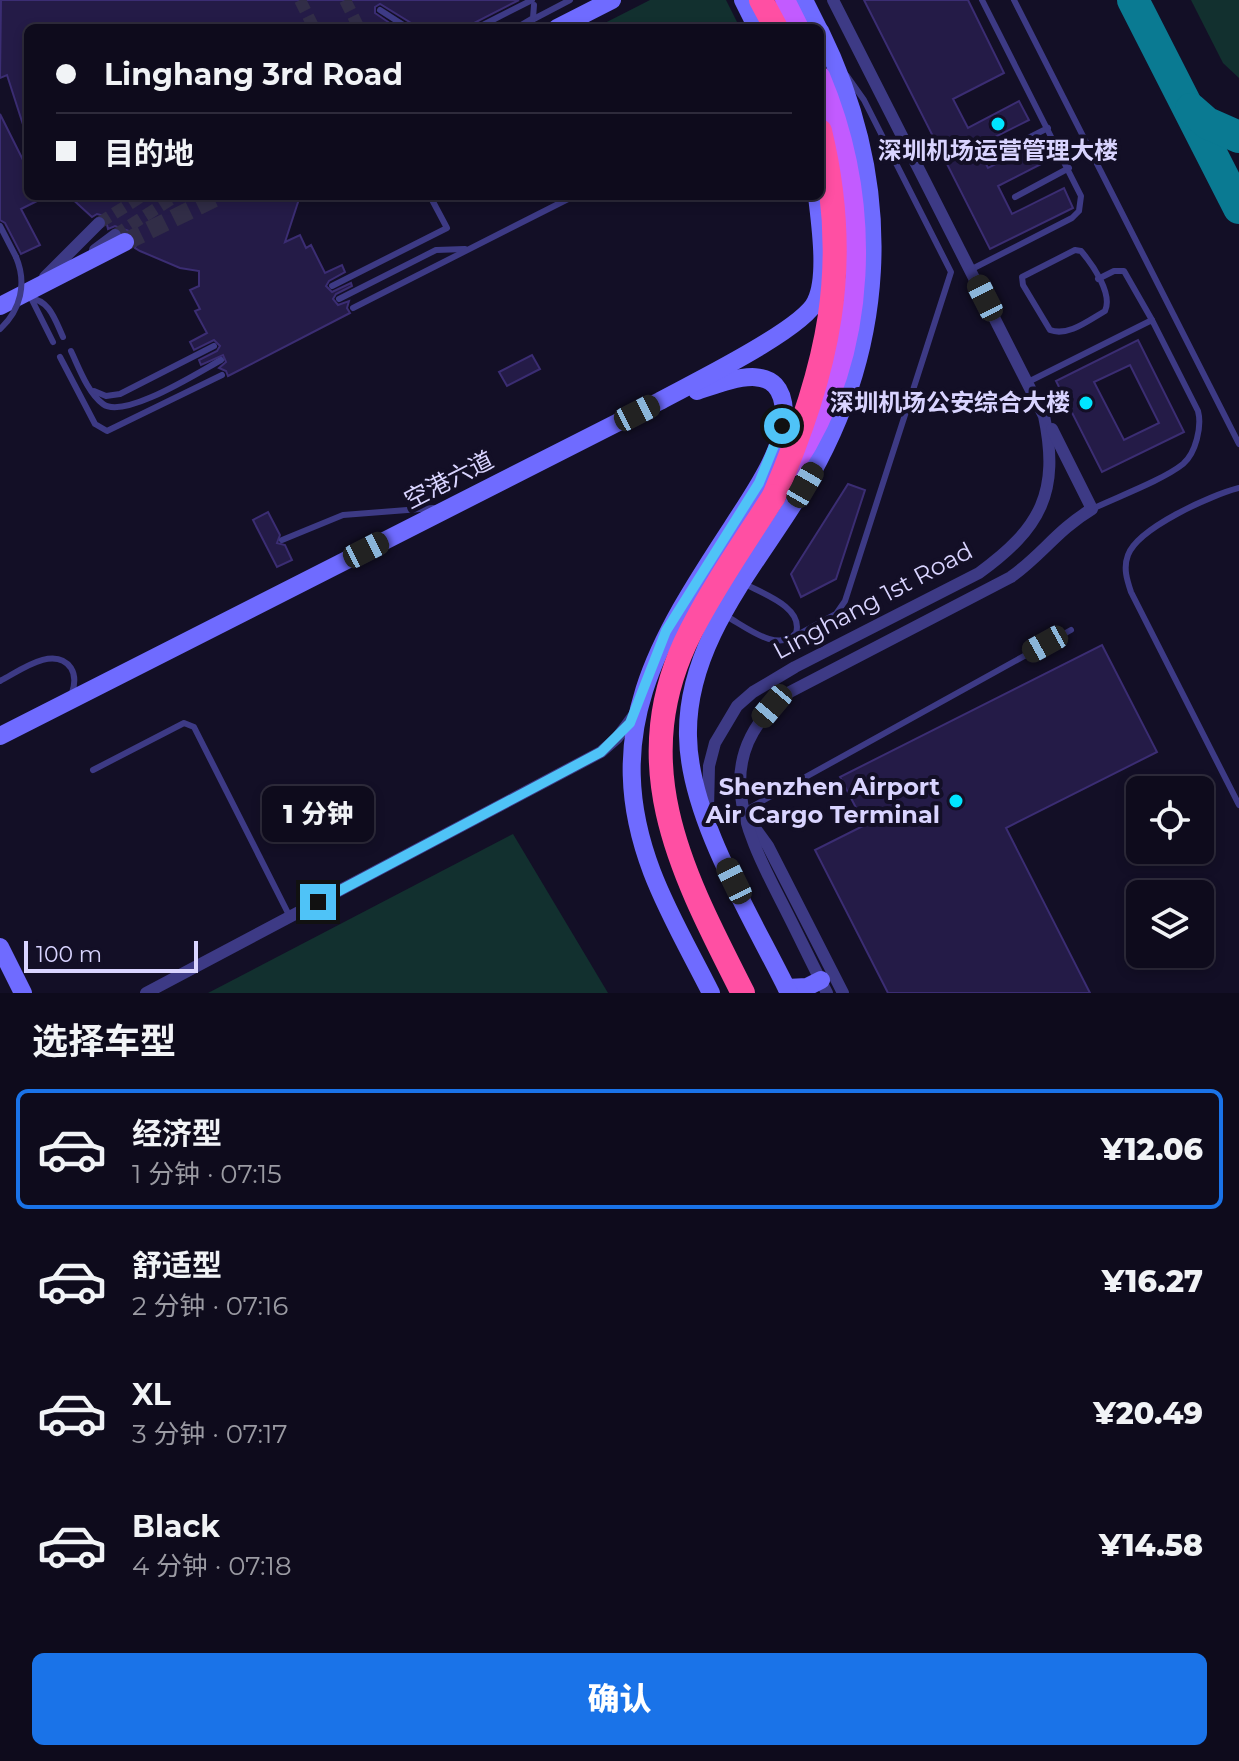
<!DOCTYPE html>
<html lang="zh">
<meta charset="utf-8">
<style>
body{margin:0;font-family:Montserrat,"Noto Sans SC",sans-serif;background:#1c1929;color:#f1f3f6;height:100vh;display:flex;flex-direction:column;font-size:30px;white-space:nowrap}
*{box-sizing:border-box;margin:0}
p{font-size:26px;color:#9b9ba3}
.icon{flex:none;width:44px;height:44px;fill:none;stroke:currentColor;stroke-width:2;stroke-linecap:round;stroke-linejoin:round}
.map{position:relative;height:993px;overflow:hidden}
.side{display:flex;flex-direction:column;background:#0e0b1c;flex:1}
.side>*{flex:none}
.top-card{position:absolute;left:24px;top:24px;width:800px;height:176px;border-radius:12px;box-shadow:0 4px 12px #0003,0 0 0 2px #2e2b3b;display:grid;align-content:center;height:176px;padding:0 32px;background:#0e0b1c}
.tools{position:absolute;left:1126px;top:776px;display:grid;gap:16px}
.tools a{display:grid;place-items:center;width:88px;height:88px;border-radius:12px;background:#0e0b1c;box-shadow:0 4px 12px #0003,0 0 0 2px #2e2b3b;font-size:40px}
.scale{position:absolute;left:24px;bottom:20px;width:174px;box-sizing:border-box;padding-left:8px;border:4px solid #d9d4ff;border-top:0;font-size:22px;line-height:28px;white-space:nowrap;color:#d9d4ff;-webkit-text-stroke:6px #130f26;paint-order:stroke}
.end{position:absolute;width:36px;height:36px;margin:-18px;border:10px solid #4fc3f7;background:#111;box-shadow:0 0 0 4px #111}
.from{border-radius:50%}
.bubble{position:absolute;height:56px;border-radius:12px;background:#0e0b1c;box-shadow:0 4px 12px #0003,0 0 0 2px #2e2b3b;font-size:26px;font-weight:800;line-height:56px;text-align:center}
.car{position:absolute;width:24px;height:48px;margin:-24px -12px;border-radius:10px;box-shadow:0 0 6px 2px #0007;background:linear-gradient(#222 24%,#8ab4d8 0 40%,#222 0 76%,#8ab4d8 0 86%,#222 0)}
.top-card b{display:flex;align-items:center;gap:28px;height:76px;font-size:30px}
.top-card b+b{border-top:2px solid #2e2b3b}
.top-card i{width:20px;height:20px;background:#f1f3f6}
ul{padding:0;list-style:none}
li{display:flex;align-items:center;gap:24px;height:120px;margin:0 16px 12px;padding:0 16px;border:4px solid transparent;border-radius:12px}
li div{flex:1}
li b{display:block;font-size:30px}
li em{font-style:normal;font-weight:800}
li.current{border-color:#1a73e8}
li>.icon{width:72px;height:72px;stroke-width:1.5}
h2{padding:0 32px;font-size:36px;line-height:96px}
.primary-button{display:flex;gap:16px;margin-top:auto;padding:16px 32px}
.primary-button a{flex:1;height:92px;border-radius:12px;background:#1a73e8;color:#fff;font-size:32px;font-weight:800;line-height:92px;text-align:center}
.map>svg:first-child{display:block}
.green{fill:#12302f}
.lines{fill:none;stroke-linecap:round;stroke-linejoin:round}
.taxiway{stroke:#0a7a92;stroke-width:32}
.building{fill:#241b47;stroke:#3b2d73;stroke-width:2;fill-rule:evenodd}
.street-tunnel{stroke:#312d47;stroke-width:12;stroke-dasharray:12 6;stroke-linecap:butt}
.secondary-tunnel{stroke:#312d47;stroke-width:18;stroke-dasharray:18 9;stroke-linecap:butt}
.lane{stroke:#3d3a85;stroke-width:6}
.street{stroke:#3d3a85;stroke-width:12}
.secondary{stroke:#6f6bff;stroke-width:18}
.primary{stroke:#c25bff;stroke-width:20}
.highway{stroke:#ff4fa3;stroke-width:24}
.lane-bridge{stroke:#3d3a85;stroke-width:6}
.highway-bridge{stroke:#ff4fa3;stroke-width:24}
.route{stroke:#4fc3f7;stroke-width:10}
.poi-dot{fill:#00e5ff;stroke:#130f26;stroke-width:3}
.labels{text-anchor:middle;stroke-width:8;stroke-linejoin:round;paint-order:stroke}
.poi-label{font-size:24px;font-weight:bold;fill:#d9d4ff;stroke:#130f26;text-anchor:end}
.street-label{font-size:24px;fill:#d9d4ff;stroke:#130f26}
</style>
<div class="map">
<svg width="1239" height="993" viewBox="0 0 1239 993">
<rect width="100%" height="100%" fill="#130f26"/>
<!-- green -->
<g class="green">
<polygon points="650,0 726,0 740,28 728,28 717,22 695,28 595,28"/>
<polygon points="1191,0 1239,0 1239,78 1223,63"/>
<polygon points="513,834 608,993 208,993"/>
</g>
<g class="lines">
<!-- taxiway -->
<g class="taxiway">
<polyline points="1133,0 1239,208"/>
<polyline points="1191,109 1207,123 1239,137"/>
</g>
</g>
<!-- building -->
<g class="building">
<polygon points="1,0 519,0 474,23 471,28 414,28 411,23 380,4 375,7 375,13 397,28 28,28 27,137 7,75 0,78"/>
<polygon points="864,0 968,0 1004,73 953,99 968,128 1019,101 1029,120 977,146 988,168 1040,142 1049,160 998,186 1012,214 1064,188 1073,208 990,249"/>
<polygon points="0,114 28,170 28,196 47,196 21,209 40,245 21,254 5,223 0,220"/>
<polygon points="69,196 300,196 285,242 300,235 306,248 311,245 325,273 342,265 345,272 329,281 326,286 332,292 351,283 352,286 336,294 333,299 338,305 349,301 347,308 350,313 228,376 226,371 219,368 226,362 223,355 201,365 199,360 217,351 220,346 214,340 194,350 190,342 207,333 195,311 200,309 190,290 199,286 199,271 180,268 140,251 135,248 137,242 132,232 115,226 108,229 105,216 97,214 92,217"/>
<path d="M1138 340 1184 432 1102 472 1056 381ZM1130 365 1159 423 1124 440 1094 382Z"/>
<polygon points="532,355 540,369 507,386 499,372"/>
<polygon points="848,484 865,490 836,579 801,597 791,574"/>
<polygon points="268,512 280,535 277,543 285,545 292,560 277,567 253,520"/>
<polygon points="1102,645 1157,752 1006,828 1090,993 888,993 815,850 865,825 840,777"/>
</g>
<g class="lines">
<!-- street-tunnel -->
<g class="street-tunnel">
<polyline points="300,0 314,28"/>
<polyline points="345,0 359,28"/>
<polyline points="99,223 142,196"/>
<polyline points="115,235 176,196"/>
</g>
<!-- secondary-tunnel -->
<polyline class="secondary-tunnel" points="125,242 219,196"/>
<!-- lane -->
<g class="lane">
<polyline points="1014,0 1239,444"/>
<polyline points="380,10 408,28"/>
<polyline points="530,21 570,0"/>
<polyline points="477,28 532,0"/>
<polyline points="516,28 533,18 534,5"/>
<polyline points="998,153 1048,128"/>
<polyline points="1015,197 1069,168"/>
<polyline points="0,226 16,257"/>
<path d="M1075 250 1081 251C1093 265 1113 294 1105 311 1089 320 1068 337 1050 330L1023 285 1022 277Z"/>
<polyline points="970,270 1072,218 1079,211 1081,196 982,0"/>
<polyline points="1098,279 1114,271 1124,271 1152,320"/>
<polyline points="332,286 447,228 430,196"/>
<path d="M29 298C50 300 55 320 63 337"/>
<polyline points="31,298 53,342"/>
<polyline points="339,299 436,250 465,249"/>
<polyline points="353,308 574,196"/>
<path d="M71 351C79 368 88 393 103 404 124 420 199 372 221 360"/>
<polyline points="60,357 95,424 107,431 222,375"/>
<path d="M1028 382 1152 320 1198 411C1202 426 1196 453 1183 464 1163 480 1117 497 1092 509"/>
<polyline points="94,391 106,396 120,394 214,346"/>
<path d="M1239 488C1211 495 1138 528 1128 555 1123 568 1127 580 1131 592L1239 805"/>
<polyline points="282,540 343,515 433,508"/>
<path d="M726 616C745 626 778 654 796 633 804 607 761 593 743 583"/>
<polyline points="792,638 836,614 845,601 951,272 864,100 847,76"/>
<path d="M0 681C18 672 54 644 71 668 76 676 75 684 72 693"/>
<polyline points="93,770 184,723 194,727 290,917"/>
<polyline points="746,810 1071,630"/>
</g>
<!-- street -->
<g class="street">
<polyline points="95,250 115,235"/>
<polyline points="45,277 99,223"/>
<path d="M708 809 709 766 715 743 737 706 753 692 795 667 979 573C1041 528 1060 492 1044 416L833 0"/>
<polyline points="749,820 768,846 843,993"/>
<polyline points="146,993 601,752 617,738 634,715"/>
<path d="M827 993C811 962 796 930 780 899 742 825 711 757 786 694L1011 577C1042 555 1057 530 1092 509L1052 429"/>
</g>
<!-- secondary -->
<g class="secondary">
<polyline points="743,0 757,28"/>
<polyline points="804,0 818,28"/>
<polyline points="557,28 612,0"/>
<polyline points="0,306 125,242"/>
<path d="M697 391C727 381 782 357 784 412 786 449 751 497 732 527 658 640 599 733 652 872 668 914 691 953 711 993"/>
<path d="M0 736 660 401C691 384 804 329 816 301 828 276 820 223 817 196"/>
<polyline points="0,947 23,993"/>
<polyline points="787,988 807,987 821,980"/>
<path d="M789 993C753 919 689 818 688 736 686 647 749 574 794 503 889 355 898 190 820 31"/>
</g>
<!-- primary -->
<g class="primary">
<polyline points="785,0 799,28"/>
<path d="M794 466C870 351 873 202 820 76"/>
</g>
<!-- highway -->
<g class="highway">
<polyline points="761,0 776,28"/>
<path d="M774 496C828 370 853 267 820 131"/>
</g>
<!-- lane-bridge -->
<path class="lane-bridge" d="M0 329C21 310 27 283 16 257"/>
<!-- highway-bridge -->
<path class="highway-bridge" d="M743 993C682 873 623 764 691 631 715 584 746 540 774 496"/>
</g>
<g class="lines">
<!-- route -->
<polyline class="route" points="318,902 601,752 630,723 666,631 759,483 782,426"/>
</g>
<!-- markers -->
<g class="poi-dot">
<circle cx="998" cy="124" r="8"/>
<circle cx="1086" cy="403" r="8"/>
<circle cx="956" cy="801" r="8"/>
</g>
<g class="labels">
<!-- poi labels -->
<g class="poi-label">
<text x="998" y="159" text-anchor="middle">深圳机场运营管理大楼</text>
<text x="1070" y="411">深圳机场公安综合大楼</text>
<text x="940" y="795">Shenzhen Airport<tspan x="940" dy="28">Air Cargo Terminal</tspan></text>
</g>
<!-- street labels -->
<g class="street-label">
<text transform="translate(449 480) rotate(-27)" y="8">空港六道</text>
<text transform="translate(873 601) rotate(-28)" y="8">Linghang 1st Road</text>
</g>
</g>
</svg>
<div class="tools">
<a><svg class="icon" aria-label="locate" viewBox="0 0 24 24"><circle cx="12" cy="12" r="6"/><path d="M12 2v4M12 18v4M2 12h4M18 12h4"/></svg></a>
<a><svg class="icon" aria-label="layers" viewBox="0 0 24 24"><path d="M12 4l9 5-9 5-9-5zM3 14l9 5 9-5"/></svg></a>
</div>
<div class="scale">100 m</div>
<i class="end from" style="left:782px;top:426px"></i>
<i class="end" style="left:318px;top:902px"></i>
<div class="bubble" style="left:262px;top:786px;width:112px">1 分钟</div>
<i class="car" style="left:985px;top:298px;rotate:333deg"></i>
<i class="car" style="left:637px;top:413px;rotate:63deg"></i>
<i class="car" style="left:805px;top:485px;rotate:30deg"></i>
<i class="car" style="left:366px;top:550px;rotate:63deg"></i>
<i class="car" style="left:1045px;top:644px;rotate:241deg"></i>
<i class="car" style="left:772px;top:706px;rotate:220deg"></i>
<i class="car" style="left:734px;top:881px;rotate:334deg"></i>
<div class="top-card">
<b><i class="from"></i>Linghang 3rd Road</b>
<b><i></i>目的地</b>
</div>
</div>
<section class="side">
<h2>选择车型</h2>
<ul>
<li class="current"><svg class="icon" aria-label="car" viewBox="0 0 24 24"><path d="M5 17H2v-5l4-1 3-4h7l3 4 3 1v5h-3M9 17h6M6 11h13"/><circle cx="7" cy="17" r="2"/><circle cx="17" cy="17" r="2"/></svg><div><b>经济型</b><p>1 分钟 · 07:15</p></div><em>¥12.06</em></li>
<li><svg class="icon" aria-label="car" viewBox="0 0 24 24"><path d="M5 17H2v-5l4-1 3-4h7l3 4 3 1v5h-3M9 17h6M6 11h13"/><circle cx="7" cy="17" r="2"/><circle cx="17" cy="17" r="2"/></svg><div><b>舒适型</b><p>2 分钟 · 07:16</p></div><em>¥16.27</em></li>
<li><svg class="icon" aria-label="car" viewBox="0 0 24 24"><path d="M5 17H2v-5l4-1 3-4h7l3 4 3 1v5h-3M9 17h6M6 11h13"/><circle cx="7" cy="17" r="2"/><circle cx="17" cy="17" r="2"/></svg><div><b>XL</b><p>3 分钟 · 07:17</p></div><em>¥20.49</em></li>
<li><svg class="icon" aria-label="car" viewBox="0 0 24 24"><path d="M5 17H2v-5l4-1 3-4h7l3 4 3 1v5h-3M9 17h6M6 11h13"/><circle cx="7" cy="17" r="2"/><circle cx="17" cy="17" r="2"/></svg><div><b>Black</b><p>4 分钟 · 07:18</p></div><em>¥14.58</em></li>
</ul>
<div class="primary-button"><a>确认</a></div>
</section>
